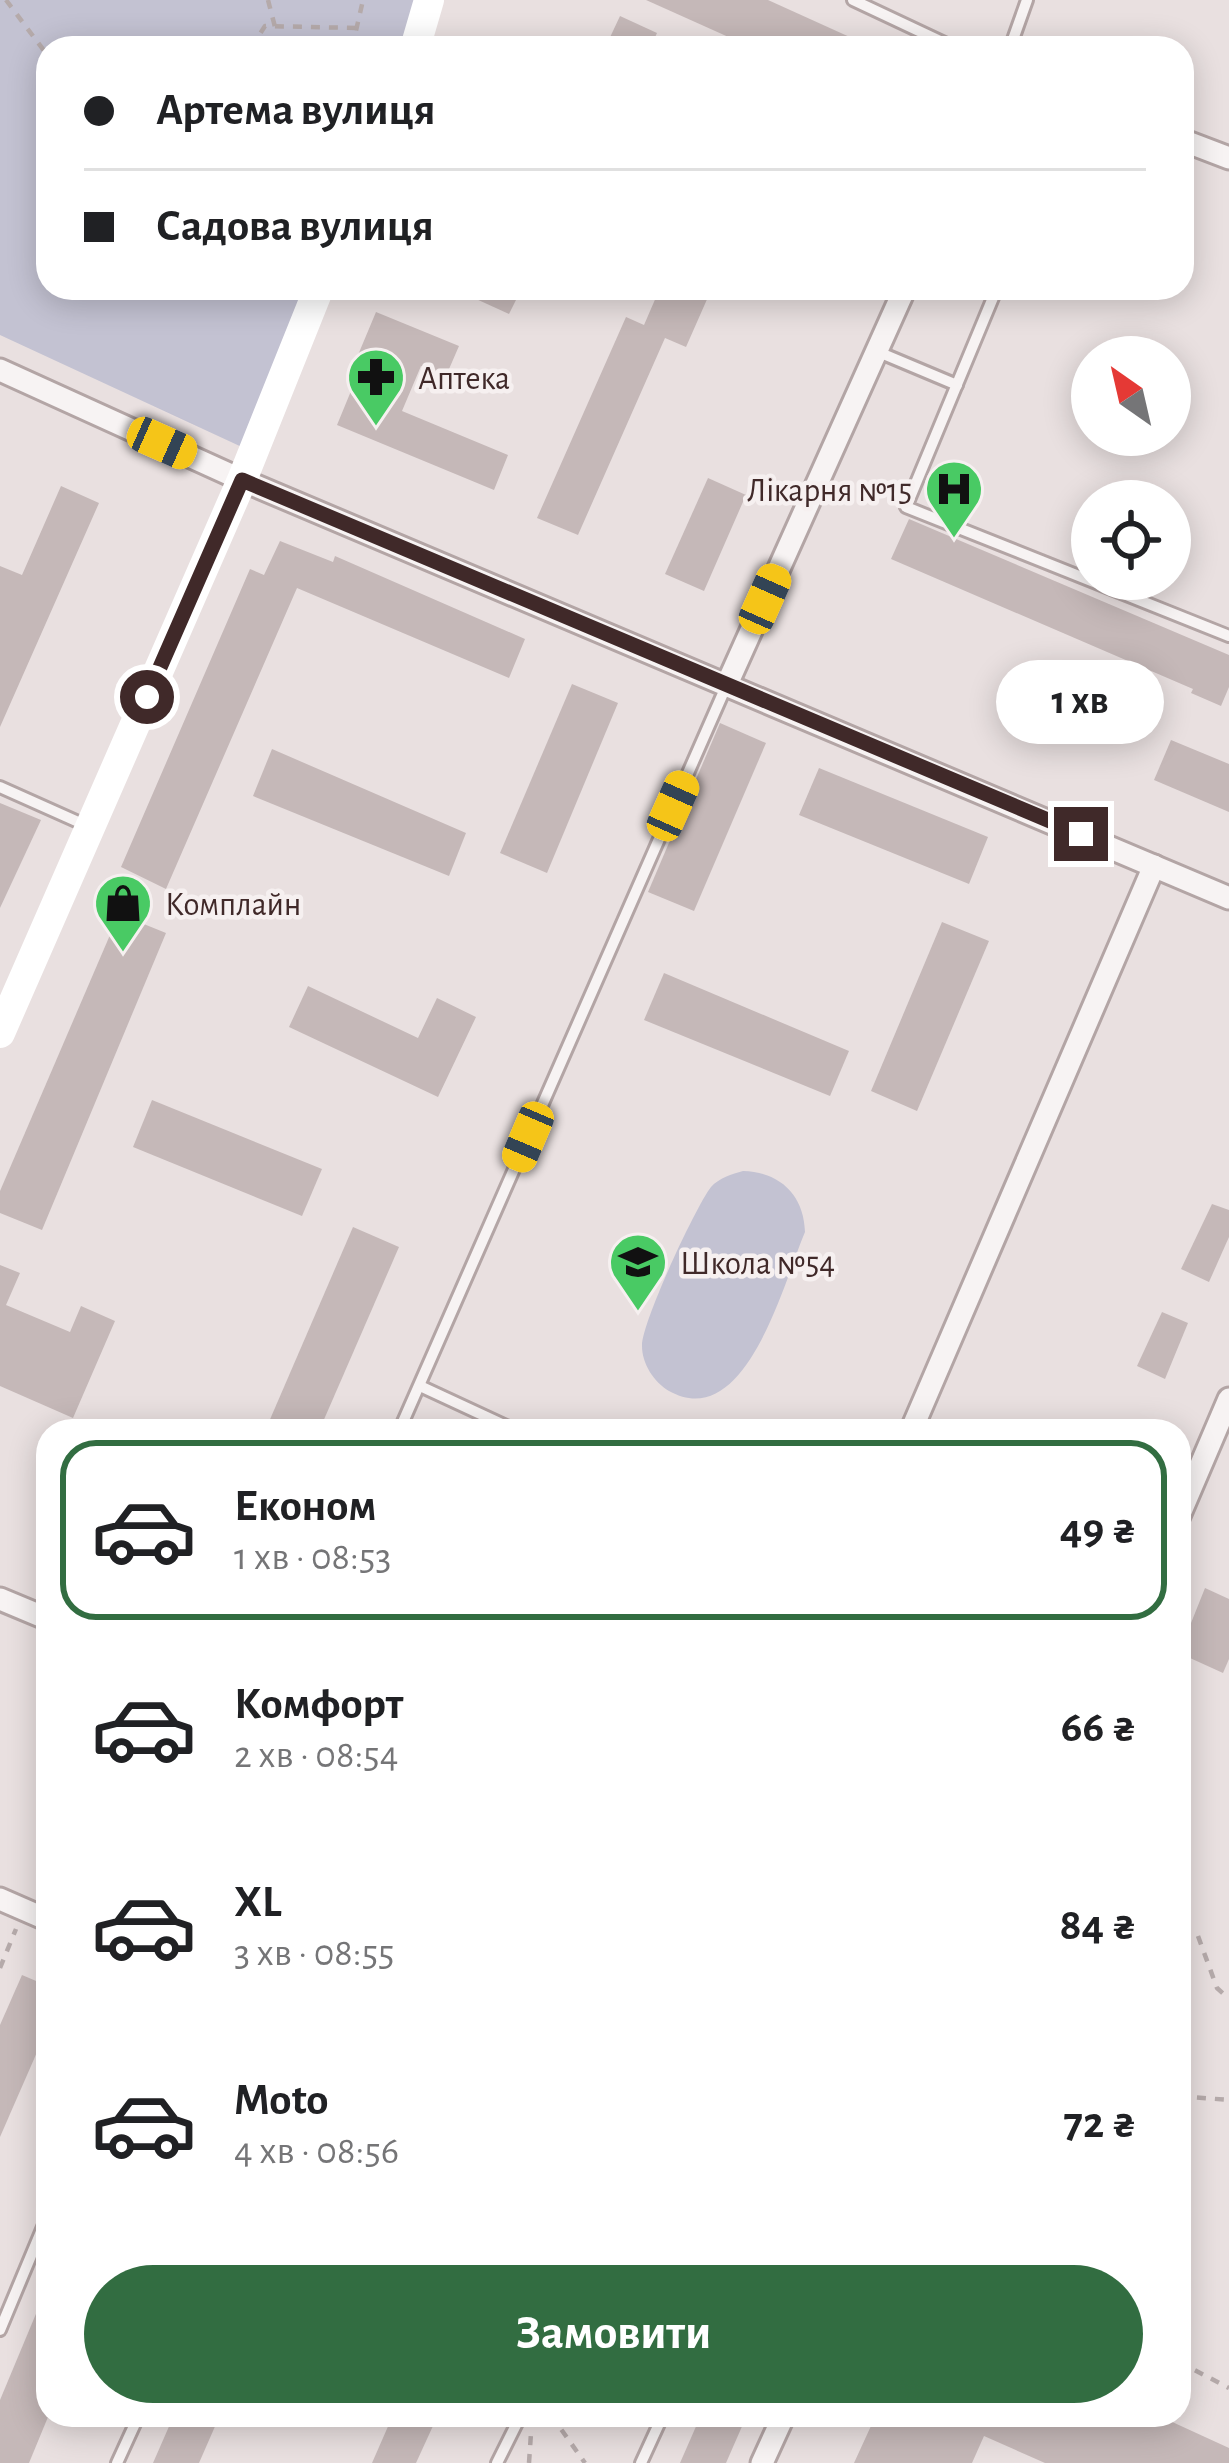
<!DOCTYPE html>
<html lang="uk">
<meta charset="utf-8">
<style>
body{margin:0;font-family:"Alegreya Sans",sans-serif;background:#f6f6f6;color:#202124;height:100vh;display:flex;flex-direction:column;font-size:45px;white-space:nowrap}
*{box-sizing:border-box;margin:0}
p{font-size:39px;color:#757577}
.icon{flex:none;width:66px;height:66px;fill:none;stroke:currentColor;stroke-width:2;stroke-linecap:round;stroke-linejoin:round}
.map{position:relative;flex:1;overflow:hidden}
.side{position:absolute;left:36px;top:1419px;width:1155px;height:1008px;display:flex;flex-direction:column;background:#fff;border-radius:36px;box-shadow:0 6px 30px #0003}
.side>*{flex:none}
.guide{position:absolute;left:36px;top:36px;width:1158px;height:264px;border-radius:36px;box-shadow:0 6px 30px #0003;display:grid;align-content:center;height:264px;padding:0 48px;background:#fff}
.needle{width:78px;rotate:326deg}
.buttons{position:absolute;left:1071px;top:336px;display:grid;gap:24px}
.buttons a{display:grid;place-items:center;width:120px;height:120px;border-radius:50%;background:#fff;box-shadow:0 6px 30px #0003;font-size:60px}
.end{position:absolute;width:54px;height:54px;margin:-27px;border:15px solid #402929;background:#fff;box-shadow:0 0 0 6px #fff}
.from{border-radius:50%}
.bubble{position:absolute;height:84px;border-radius:42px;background:#fff;box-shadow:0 6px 30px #0003;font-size:39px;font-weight:700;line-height:84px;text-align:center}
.car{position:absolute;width:36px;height:72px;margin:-36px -18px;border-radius:15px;box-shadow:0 0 9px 3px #0007;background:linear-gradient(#f5c518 24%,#345 0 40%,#f5c518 0 76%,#345 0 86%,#f5c518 0)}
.guide b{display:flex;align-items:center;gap:42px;height:114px;font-size:45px}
.guide b+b{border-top:3px solid #e0e0e0}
.guide i{width:30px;height:30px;background:#202124}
ul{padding:21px 0 0;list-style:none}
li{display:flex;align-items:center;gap:36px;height:180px;margin:0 24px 18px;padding:0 24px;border:6px solid transparent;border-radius:36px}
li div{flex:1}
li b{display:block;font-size:45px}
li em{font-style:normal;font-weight:700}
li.selected{border-color:#326d41}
li>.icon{width:108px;height:108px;stroke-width:1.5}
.button{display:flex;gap:24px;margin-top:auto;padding:24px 48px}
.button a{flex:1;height:138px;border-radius:72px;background:#326d41;color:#fff;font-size:48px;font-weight:700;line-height:138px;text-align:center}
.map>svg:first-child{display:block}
.green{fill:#c3c2d2}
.building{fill:#c5b8b8}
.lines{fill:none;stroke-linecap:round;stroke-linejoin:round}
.lane-casing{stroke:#b3a5a5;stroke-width:16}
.street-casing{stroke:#b3a5a5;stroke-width:27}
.path{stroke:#b5aaaa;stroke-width:4.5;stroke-dasharray:9 9;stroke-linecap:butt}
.lane{stroke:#f7f3f3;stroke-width:10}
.street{stroke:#f7f3f3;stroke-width:21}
.secondary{stroke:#fff;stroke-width:30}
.route{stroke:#402929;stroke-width:15}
.labels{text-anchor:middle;stroke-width:9;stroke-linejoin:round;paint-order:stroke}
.poi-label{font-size:33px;fill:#402929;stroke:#f6f0f0;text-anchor:start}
</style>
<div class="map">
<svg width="1229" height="2463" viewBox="0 0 1229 2463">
<rect width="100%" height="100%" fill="#e9e0e0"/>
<!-- green -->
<g class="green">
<polygon points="0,0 417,0 400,48 48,48 48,288 307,288 244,448 0,335"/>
<path d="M743 1171C780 1172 804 1195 805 1232 784 1281 746 1434 669 1391 654 1382 642 1364 642 1346 641 1324 696 1206 711 1187 719 1178 732 1174 743 1171Z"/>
</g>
<!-- building -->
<g class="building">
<polygon points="646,0 768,0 874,48 753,48"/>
<polygon points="620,16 657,33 650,48 605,48"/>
<polygon points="452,288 522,288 509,314"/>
<polygon points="660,288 712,288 686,347 665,338 578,535 537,518 626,317 644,325"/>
<polygon points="376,312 459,346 446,376 421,366 402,411 508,455 494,490 337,425 365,357 358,355"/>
<polygon points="708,478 746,495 704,591 665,574"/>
<polygon points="61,486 99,503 0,727 0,566 22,575"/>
<polygon points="909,519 1229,655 1229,687 1221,706 1191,693 1193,689 891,559"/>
<polygon points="280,541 333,562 335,556 525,639 509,678 297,588 166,889 121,867 250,569 264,575"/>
<polygon points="572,684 618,703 547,873 500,853"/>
<polygon points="720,723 766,743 694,911 648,892"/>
<polygon points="1171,740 1229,764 1229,812 1154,780"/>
<polygon points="272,749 466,833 449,876 253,796"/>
<polygon points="819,768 988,837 969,884 799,815"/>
<polygon points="0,803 41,820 0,908"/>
<polygon points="119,914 166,933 42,1230 0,1213 0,1191"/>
<polygon points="942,922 989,941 917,1111 871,1091"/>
<polygon points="664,973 849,1051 830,1096 644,1020"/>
<polygon points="308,986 418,1038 437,998 476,1017 438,1097 289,1027"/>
<polygon points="152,1100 322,1169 302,1216 133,1147"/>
<polygon points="1212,1204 1229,1210 1229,1237 1209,1282 1181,1269"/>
<polygon points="353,1227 399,1247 319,1431 265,1431"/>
<polygon points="0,1265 20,1273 6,1305 70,1332 81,1306 115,1321 73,1418 0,1386"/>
<polygon points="1162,1312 1188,1323 1165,1379 1137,1366"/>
<polygon points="1205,1588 1229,1599 1229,1659 1223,1673 1179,1653"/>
<polygon points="22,1975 48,1986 48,2027 0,2137 0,2025"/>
<polygon points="48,2285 48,2417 29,2463 0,2463 0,2400"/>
<polygon points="174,2415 220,2415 199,2463 153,2463"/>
<polygon points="393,2415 438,2415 416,2463 372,2463"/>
<polygon points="701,2415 747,2415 726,2463 680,2463"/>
<polygon points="876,2415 1157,2415 1229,2448 1229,2463 1045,2463 984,2436 972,2463 854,2463"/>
</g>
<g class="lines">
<defs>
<g id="lane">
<polyline points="853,0 955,48"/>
<polyline points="1010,48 1027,0"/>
<polyline points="997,288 906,507 1229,636"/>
<polyline points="876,351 957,385"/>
<polyline points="0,787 85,825"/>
<polyline points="420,1386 517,1431"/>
<polyline points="399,1431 728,682"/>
<polyline points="0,2330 48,2215"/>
<polyline points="117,2463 139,2415"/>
<polyline points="497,2463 521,2415"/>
<polyline points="641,2463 663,2415"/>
</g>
<g id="street">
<polyline points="1182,140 1229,158"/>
<polyline points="0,370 242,480 1229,898"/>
<polyline points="728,682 905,288"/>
<polyline points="911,1431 1154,866"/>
<polyline points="1179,1516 1229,1399"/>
<polyline points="0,1599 48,1619"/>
<polyline points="0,1899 48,1920"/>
<polyline points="762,2463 784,2415"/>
</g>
</defs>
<!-- lane casing -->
<use href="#lane" class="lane-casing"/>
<!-- street casing -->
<use href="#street" class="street-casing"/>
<!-- path -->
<g class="path">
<polyline points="6,0 48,56"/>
<polyline points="268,0 275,27"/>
<polyline points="251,48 265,26 357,28"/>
<polyline points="352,48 363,0"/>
<polyline points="1198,1936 1217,1988 1229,1999"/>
<polyline points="0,1968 16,1929"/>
<polyline points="1179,2096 1229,2100"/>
<polyline points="1179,2362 1229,2388"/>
<polyline points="551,2415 585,2463"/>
<polyline points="529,2463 531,2433"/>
</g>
<!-- lane -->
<use href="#lane" class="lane"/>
<!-- street -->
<use href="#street" class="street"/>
<!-- secondary -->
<g class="secondary">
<polyline points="415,48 429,0"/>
<polyline points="0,1033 242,480 319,288"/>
</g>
</g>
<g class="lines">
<!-- route -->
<polyline class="route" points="147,697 242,480 1081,834"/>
</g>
<!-- icons -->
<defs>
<symbol id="pharmacy-pin" viewBox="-11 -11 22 30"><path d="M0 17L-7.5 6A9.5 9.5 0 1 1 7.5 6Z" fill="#49ca64" stroke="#f6f0f0"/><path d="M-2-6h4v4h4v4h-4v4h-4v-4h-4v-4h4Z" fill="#111"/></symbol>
<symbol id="hospital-pin" viewBox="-11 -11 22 30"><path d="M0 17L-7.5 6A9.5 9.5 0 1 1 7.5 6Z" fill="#49ca64" stroke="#f6f0f0"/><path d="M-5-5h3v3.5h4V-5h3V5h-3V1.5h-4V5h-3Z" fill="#111"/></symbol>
<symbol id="shop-pin" viewBox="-11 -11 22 30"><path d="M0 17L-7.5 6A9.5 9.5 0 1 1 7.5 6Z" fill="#49ca64" stroke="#f6f0f0"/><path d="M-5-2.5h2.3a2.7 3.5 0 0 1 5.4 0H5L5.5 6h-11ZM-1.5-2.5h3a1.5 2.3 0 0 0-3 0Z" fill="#111"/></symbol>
<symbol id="school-pin" viewBox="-11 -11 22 30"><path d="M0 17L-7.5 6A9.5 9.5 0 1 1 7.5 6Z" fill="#49ca64" stroke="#f6f0f0"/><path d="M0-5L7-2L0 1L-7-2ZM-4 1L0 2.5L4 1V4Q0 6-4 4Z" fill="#111"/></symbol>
</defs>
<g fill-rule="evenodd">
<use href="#pharmacy-pin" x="343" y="344" width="66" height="90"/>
<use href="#hospital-pin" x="921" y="456" width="66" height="90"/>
<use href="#shop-pin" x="90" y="870" width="66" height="90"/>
<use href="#school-pin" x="605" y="1229" width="66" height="90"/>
</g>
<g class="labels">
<!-- poi labels -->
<g class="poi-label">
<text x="418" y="389">Аптека</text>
<text x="912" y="501" text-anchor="end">Лікарня №15</text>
<text x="165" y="915">Комплайн</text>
<text x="680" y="1274">Школа №54</text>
</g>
</g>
</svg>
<div class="buttons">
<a><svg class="needle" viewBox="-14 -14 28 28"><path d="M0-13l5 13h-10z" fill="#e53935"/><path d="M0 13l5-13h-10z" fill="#757577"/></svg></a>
<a><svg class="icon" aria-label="locate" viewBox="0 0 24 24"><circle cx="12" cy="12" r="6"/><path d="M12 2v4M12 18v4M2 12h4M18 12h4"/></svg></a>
</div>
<i class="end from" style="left:147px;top:697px"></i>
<i class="end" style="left:1081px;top:834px"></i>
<div class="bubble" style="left:996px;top:660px;width:168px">1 хв</div>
<i class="car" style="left:162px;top:443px;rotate:114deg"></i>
<i class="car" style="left:765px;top:599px;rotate:24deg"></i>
<i class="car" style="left:673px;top:806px;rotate:24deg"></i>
<i class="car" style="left:528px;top:1137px;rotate:203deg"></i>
<div class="guide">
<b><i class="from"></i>Артема вулиця</b>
<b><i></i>Садова вулиця</b>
</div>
<section class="side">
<ul>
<li class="selected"><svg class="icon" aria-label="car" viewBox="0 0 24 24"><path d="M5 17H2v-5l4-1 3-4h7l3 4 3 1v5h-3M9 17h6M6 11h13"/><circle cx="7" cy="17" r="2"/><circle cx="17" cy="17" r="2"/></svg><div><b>Економ</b><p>1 хв · 08:53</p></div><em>49 ₴</em></li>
<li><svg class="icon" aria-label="car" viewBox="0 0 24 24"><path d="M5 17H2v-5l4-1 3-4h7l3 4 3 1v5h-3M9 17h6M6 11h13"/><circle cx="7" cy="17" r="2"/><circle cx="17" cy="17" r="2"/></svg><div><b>Комфорт</b><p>2 хв · 08:54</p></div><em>66 ₴</em></li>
<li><svg class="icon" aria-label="car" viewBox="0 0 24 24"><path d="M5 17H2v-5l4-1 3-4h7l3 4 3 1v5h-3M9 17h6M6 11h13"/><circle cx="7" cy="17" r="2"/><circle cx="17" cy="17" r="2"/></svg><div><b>XL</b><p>3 хв · 08:55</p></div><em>84 ₴</em></li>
<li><svg class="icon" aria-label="car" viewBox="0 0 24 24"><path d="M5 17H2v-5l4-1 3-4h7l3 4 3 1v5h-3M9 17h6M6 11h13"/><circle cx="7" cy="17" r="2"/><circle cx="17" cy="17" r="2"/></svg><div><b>Moto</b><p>4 хв · 08:56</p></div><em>72 ₴</em></li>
</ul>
<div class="button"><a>Замовити</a></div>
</section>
</div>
